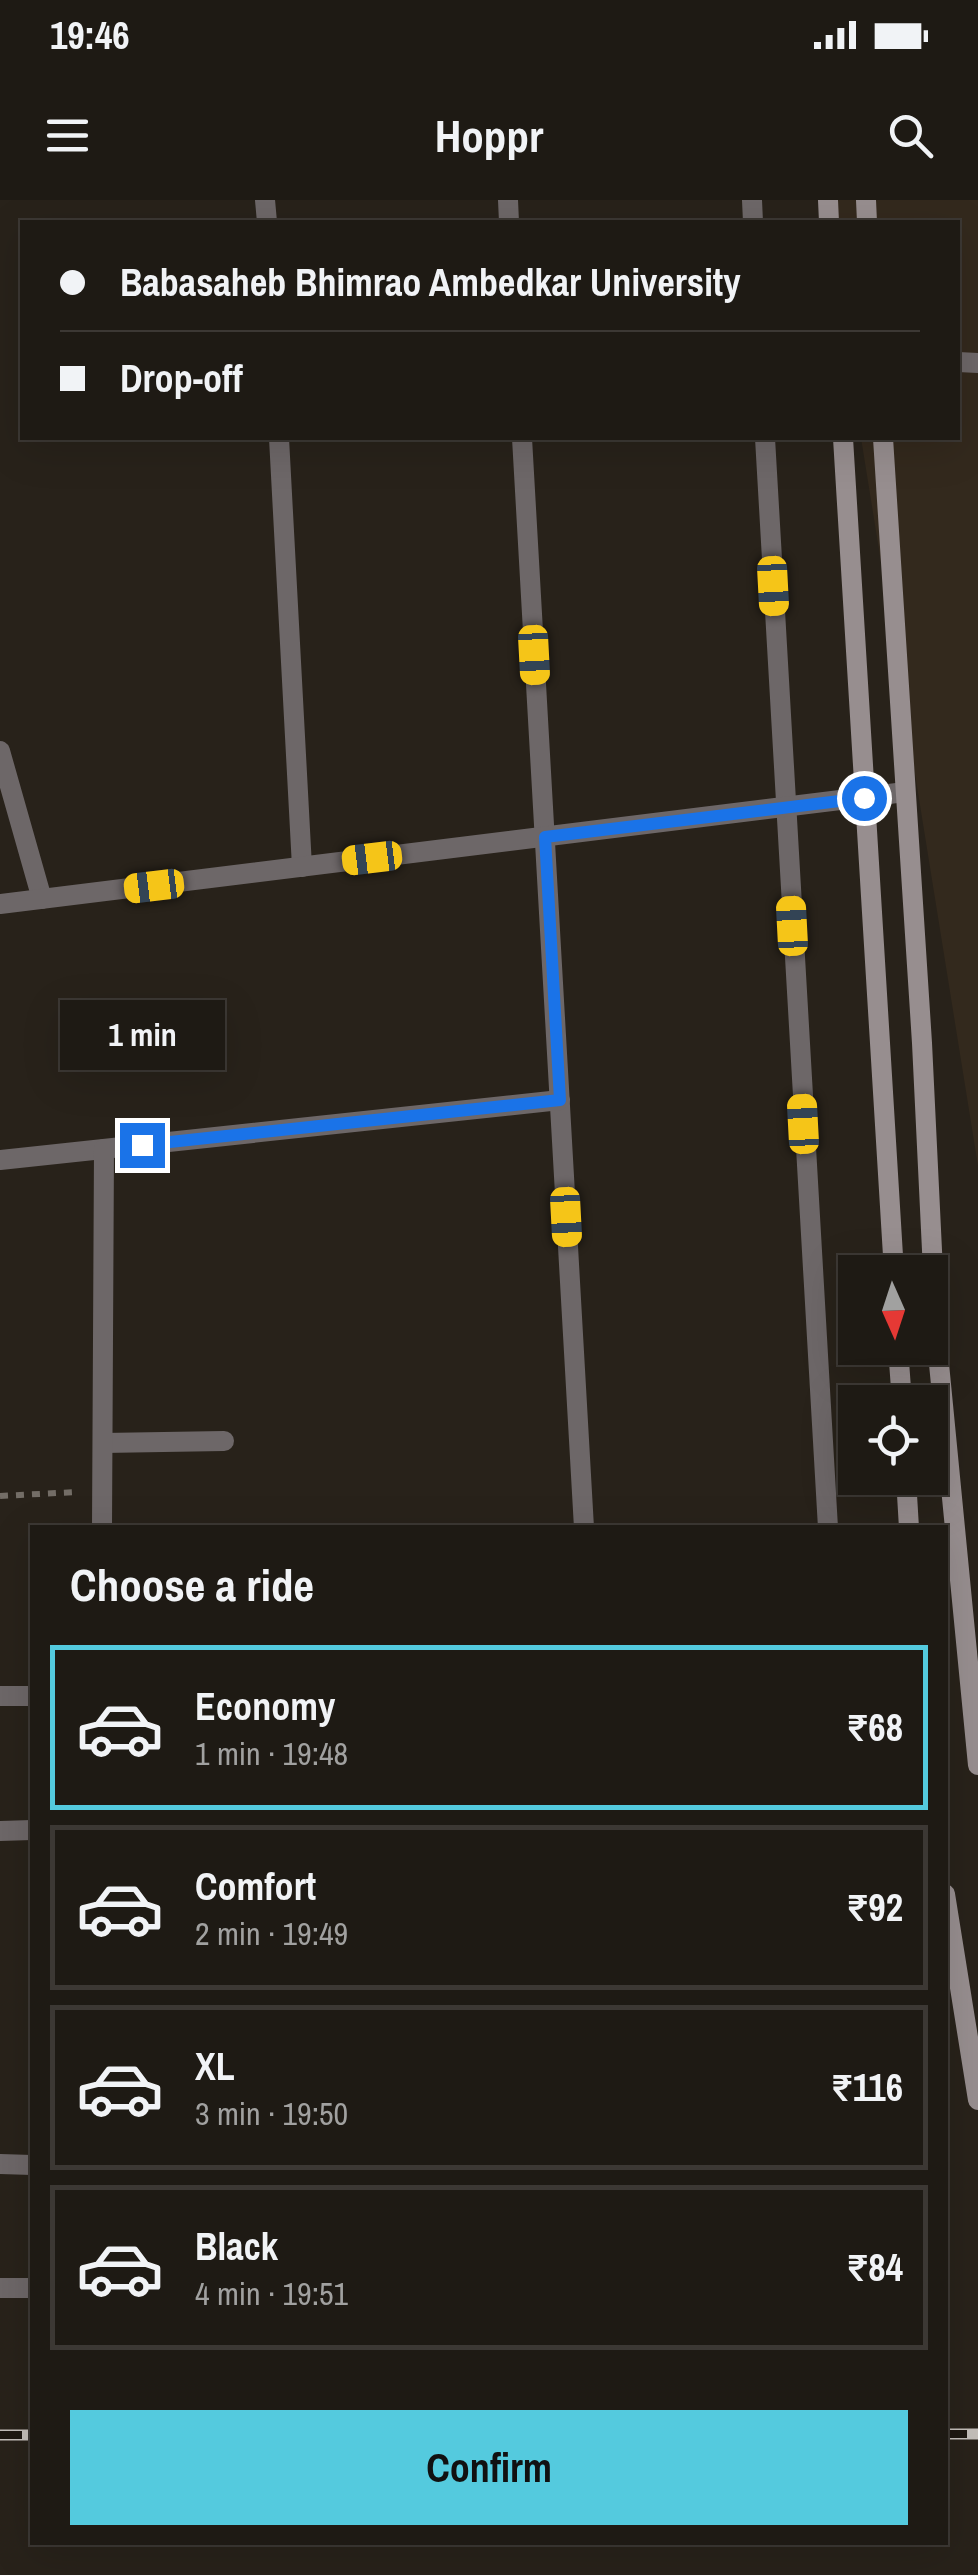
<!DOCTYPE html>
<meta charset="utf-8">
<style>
body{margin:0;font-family:"Archivo Narrow",sans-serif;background:#26231d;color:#f1f3f6;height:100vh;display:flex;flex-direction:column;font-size:38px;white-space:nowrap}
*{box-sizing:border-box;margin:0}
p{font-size:32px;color:#a1a1a0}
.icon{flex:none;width:55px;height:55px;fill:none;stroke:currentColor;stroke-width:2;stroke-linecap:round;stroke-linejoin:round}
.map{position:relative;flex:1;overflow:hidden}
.details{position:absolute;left:30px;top:1325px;width:918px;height:1020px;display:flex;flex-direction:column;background:#1e1a14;border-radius:0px;box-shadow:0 10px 40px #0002,0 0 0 2px #3c3834}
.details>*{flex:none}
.top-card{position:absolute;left:20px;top:20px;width:940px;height:220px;border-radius:0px;box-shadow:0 10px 40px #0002,0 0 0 2px #3c3834;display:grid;align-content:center;height:220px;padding:0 40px;background:#1e1a14}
.needle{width:65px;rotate:177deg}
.buttons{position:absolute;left:838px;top:1055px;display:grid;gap:20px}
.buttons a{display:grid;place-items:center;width:110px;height:110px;border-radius:0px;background:#1e1a14;box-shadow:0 10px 40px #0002,0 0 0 2px #3c3834;font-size:50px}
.end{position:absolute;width:45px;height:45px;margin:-22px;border:12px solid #1a73e8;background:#fff;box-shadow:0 0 0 5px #fff}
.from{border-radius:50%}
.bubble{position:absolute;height:70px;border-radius:0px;background:#1e1a14;box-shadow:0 10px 40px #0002,0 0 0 2px #3c3834;font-size:32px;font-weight:700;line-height:70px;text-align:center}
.car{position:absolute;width:30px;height:60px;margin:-30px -15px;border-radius:12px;box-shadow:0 0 8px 2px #0007;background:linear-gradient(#f5c518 24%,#345 0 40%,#f5c518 0 76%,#345 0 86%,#f5c518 0)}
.top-card b{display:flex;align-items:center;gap:35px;height:95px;font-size:38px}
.top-card b+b{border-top:2px solid #3c3834}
.top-card i{width:25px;height:25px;background:#f1f3f6}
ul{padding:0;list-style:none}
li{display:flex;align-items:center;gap:30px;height:165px;margin:0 20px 15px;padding:0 20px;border:5px solid #3c3834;border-radius:0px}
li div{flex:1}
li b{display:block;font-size:38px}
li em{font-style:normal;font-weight:700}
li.current{border-color:#54cade}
li>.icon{width:90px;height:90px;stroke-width:1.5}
h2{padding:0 40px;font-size:45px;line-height:120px}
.button{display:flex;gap:20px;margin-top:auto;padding:20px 40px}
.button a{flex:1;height:115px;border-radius:0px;background:#54cade;color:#111;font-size:40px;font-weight:700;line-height:115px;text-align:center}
.status{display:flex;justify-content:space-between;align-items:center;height:70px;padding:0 50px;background:#1e1a14;direction:ltr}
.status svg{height:28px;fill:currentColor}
header{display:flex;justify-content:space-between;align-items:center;height:130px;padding:0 40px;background:#1e1a14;font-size:45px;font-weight:700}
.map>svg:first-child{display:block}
.built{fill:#33291d}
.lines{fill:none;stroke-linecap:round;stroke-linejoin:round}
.path{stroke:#736d66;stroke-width:6;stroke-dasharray:8 8;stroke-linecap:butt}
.street{stroke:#6d6768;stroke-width:20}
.secondary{stroke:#978e8f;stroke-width:20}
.rail-casing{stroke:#c3beb9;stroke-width:11}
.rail{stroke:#1e1811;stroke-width:8;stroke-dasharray:22;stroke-linecap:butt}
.route{stroke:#1a73e8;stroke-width:12}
</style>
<div class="status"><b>19:46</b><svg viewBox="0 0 49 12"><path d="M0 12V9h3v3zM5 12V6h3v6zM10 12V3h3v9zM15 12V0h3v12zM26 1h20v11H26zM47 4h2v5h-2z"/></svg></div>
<header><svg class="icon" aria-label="menu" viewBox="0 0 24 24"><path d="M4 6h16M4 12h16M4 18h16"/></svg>Hoppr<svg class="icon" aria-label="search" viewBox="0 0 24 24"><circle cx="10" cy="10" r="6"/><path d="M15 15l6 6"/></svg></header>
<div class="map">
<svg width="978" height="2375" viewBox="0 0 978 2375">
<rect width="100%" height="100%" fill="#28221a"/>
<!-- built -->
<polygon class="built" points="823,0 978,0 978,966 861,238 958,238 958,22 827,22"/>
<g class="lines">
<!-- path -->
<polyline class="path" points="0,1296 76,1292"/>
<!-- street -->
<g class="street">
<polyline points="265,0 267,22"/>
<polyline points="508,0 509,22"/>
<polyline points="752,0 753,22"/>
<polyline points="958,162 978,163"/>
<polyline points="279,238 302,667"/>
<polyline points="522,238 584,1328"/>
<polyline points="765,238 828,1328"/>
<polyline points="0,551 42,699"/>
<polyline points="0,704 905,592"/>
<polyline points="0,960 560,900"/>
<polyline points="103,1243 224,1241"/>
<polyline points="102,1328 104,949"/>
<polyline points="0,1496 32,1496"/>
<polyline points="0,1631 32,1630"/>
<polyline points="0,1964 32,1965"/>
<polyline points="0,2088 32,2088"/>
</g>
<!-- secondary -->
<g class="secondary">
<polyline points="828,0 829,22"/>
<polyline points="866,0 867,22"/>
<polyline points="843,238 894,1072"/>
<polyline points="883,238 922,843 936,1133 978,1565"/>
<polyline points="898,1148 902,1202"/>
<polyline points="906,1278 909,1328"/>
<polyline points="945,1694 978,1900"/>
</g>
<defs>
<g id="rail">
<polyline points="945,2234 978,2234"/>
<polyline points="0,2235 32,2235"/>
</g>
</defs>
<!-- rail casing -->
<use href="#rail" class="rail-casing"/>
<!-- rail -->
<use href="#rail" class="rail"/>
</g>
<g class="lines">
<!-- route -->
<polyline class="route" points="142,945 560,900 545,637 864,598"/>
</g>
</svg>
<div class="buttons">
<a><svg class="needle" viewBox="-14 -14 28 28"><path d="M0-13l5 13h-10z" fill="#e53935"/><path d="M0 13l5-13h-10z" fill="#a1a1a0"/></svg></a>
<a><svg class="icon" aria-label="locate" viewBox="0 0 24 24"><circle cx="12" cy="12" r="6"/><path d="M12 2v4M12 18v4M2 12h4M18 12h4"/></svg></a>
</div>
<i class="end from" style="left:864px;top:598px"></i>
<i class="end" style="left:142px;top:945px"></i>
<div class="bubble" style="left:60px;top:800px;width:165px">1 min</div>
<i class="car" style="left:773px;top:386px;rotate:177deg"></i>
<i class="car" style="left:534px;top:455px;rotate:177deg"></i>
<i class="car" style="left:372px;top:658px;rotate:263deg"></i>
<i class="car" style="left:154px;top:686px;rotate:263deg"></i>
<i class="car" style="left:792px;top:726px;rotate:357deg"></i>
<i class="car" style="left:803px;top:924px;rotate:357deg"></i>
<i class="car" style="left:566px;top:1017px;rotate:177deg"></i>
<div class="top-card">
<b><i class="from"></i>Babasaheb Bhimrao Ambedkar University</b>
<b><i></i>Drop-off</b>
</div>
<section class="details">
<h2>Choose a ride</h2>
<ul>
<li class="current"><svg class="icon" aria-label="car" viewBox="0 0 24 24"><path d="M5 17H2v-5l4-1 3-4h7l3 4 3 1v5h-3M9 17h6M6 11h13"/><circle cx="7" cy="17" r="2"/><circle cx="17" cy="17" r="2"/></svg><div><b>Economy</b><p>1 min · 19:48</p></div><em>₹68</em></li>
<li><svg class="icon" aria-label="car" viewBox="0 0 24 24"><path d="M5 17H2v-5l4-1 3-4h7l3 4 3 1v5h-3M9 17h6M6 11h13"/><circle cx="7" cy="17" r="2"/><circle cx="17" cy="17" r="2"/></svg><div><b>Comfort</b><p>2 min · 19:49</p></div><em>₹92</em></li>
<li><svg class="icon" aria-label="car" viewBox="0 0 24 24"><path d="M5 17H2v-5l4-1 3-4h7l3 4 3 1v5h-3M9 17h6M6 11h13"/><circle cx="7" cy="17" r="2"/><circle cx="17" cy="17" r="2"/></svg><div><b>XL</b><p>3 min · 19:50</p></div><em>₹116</em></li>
<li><svg class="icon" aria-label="car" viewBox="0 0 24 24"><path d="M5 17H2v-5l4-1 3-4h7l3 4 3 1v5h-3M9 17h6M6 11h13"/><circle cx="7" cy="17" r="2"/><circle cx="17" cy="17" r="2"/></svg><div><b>Black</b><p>4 min · 19:51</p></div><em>₹84</em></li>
</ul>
<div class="button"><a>Confirm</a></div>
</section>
</div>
